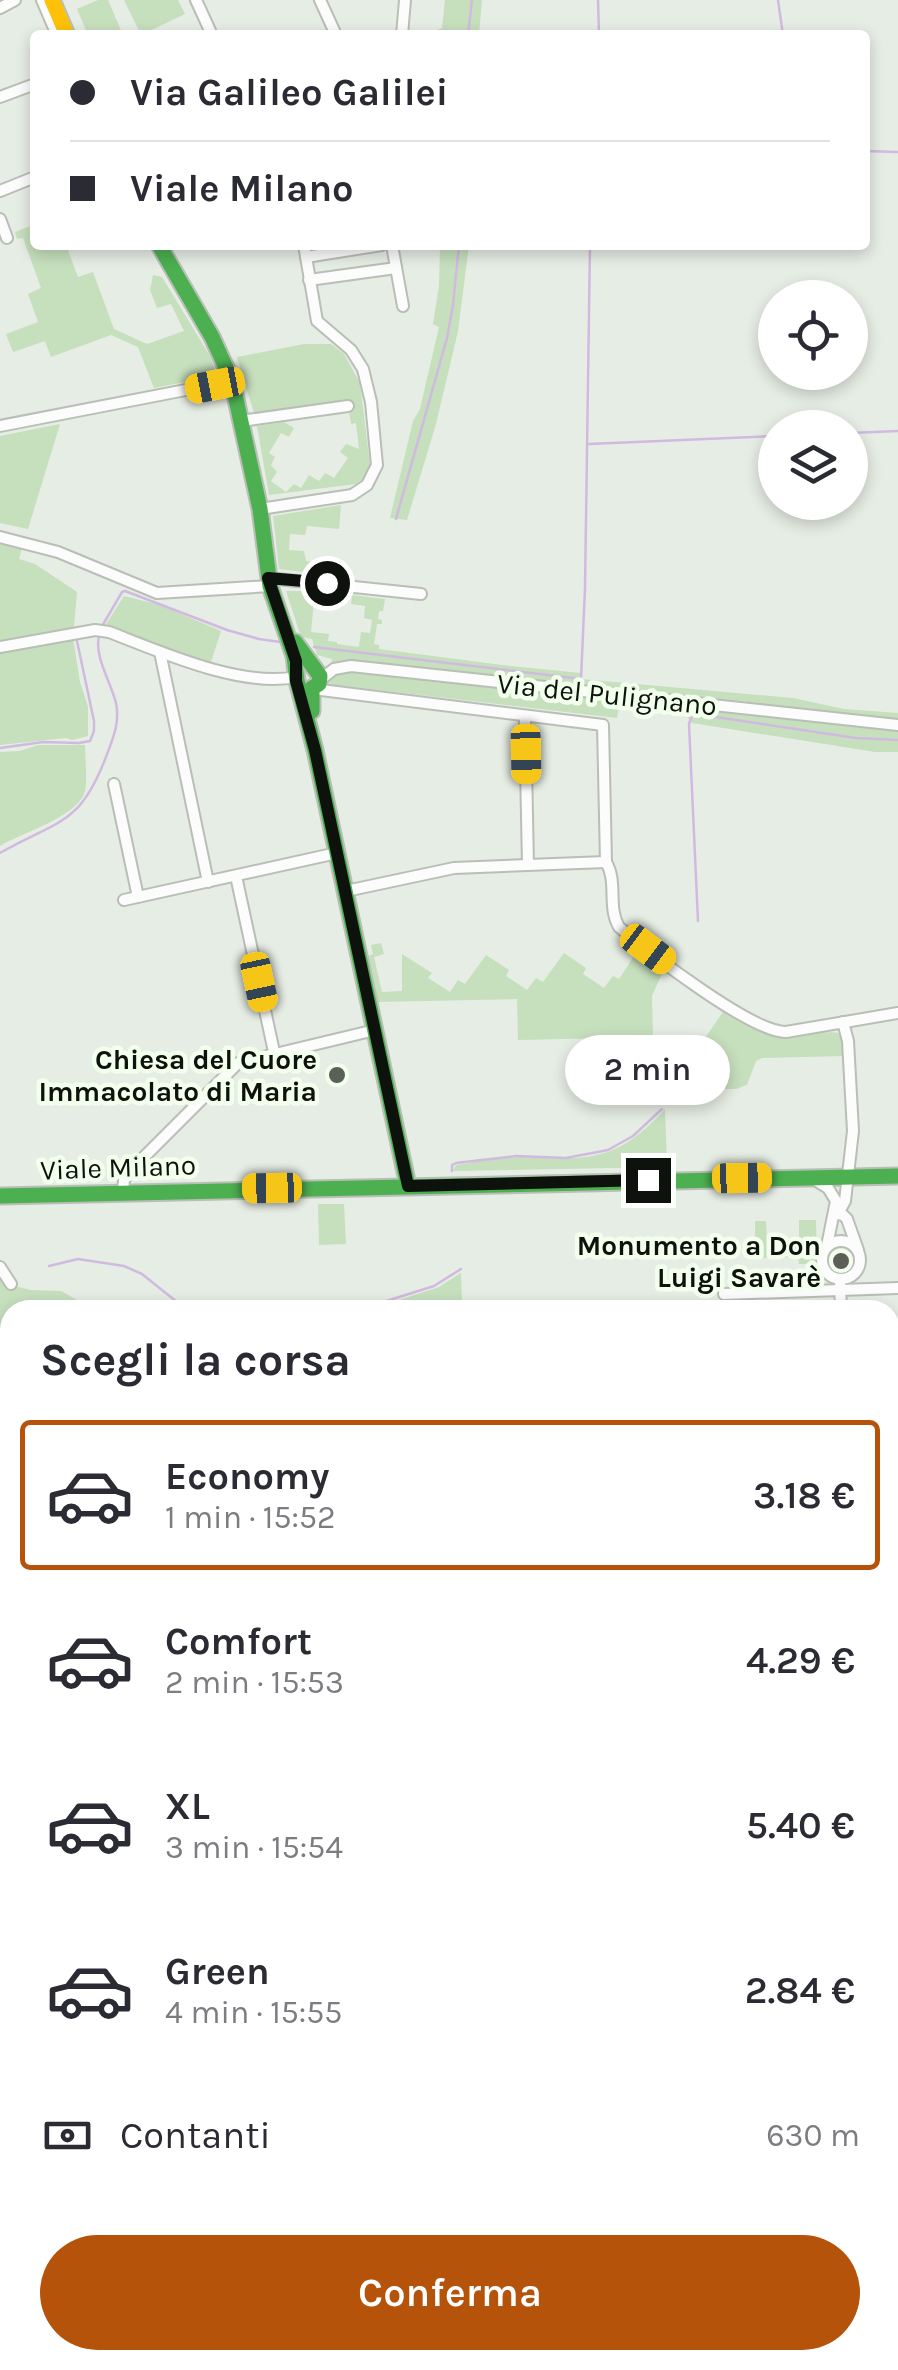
<!DOCTYPE html>
<html lang="it">
<meta charset="utf-8">
<style>
body{margin:0;font-family:Karla,sans-serif;background:#f7f7f7;color:#2b2b33;height:100vh;display:flex;flex-direction:column;font-size:38px;white-space:nowrap}
*{box-sizing:border-box;margin:0}
p{font-size:32px;color:#7c7c81}
.icon{flex:none;width:55px;height:55px;fill:none;stroke:currentColor;stroke-width:2;stroke-linecap:round;stroke-linejoin:round}
.map{position:relative;flex:1;overflow:hidden}
.side{position:absolute;left:0px;top:1300px;width:900px;height:1070px;display:flex;flex-direction:column;background:#fff;border-radius:30px 30px 0 0;box-shadow:0 5px 15px #0003}
.side>*{flex:none}
.guide{position:absolute;left:30px;top:30px;width:840px;height:220px;border-radius:10px;box-shadow:0 5px 15px #0003;display:grid;align-content:center;height:220px;padding:0 40px;background:#fff}
.buttons{position:absolute;left:758px;top:280px;display:grid;gap:20px}
.buttons a{display:grid;place-items:center;width:110px;height:110px;border-radius:50%;background:#fff;box-shadow:0 5px 15px #0003;font-size:50px}
.end{position:absolute;width:45px;height:45px;margin:-22px;border:12px solid #0e120c;background:#fff;box-shadow:0 0 0 5px #fff}
.from{border-radius:50%}
.bubble{position:absolute;height:70px;border-radius:35px;background:#fff;box-shadow:0 5px 15px #0003;font-size:32px;font-weight:600;line-height:70px;text-align:center}
.car{position:absolute;width:30px;height:60px;margin:-30px -15px;border-radius:12px;box-shadow:0 0 8px 2px #0007;background:linear-gradient(#f5c518 24%,#345 0 40%,#f5c518 0 76%,#345 0 86%,#f5c518 0)}
.guide b{display:flex;align-items:center;gap:35px;height:95px;font-size:38px}
.guide b+b{border-top:2px solid #e1e1e2}
.guide i{width:25px;height:25px;background:#2b2b33}
ul{padding:0;list-style:none}
li{display:flex;align-items:center;gap:30px;height:150px;margin:0 20px 15px;padding:0 20px;border:5px solid transparent;border-radius:10px}
li div{flex:1}
li b{display:block;font-size:38px}
li em{font-style:normal;font-weight:600}
li.current{border-color:#b45309}
li>.icon{width:90px;height:90px;stroke-width:1.5}
h2{padding:0 40px;font-size:45px;line-height:120px}
.pay{display:flex;align-items:center;gap:25px;height:110px;padding:0 40px;font-size:38px}
.pay p{margin-inline-start:auto}
.cta{display:flex;gap:20px;margin-top:auto;padding:20px 40px}
.cta a{flex:1;height:115px;border-radius:60px;background:#b45309;color:#fff;font-size:40px;font-weight:600;line-height:115px;text-align:center}
.map>svg:first-child{display:block}
.green{fill:#c6dfbd}
.water{fill:#d1bae0}
.lines{fill:none;stroke-linecap:round;stroke-linejoin:round}
.stream{stroke:#d1bae0;stroke-width:2.5}
.street-casing{stroke:#b9beb7;stroke-width:14}
.fast-casing{stroke:#b9beb7;stroke-width:19}
.slow-casing{stroke:#b9beb7;stroke-width:19}
.street{stroke:#fbfcfb;stroke-width:10}
.fast{stroke:#4caf50;stroke-width:15}
.slow{stroke:#ffc107;stroke-width:15}
.route{stroke:#0e120c;stroke-width:12}
.poi-dot{fill:#5a5f58;stroke:#f2ffed;stroke-width:4}
.labels{text-anchor:middle;stroke-width:9;stroke-linejoin:round;paint-order:stroke}
.street-label{font-size:28px;fill:#0e120c;stroke:#f2ffed}
.poi-label{font-size:28px;font-weight:bold;fill:#0e120c;stroke:#f2ffed;text-anchor:end}
</style>
<div class="map">
<svg width="898" height="2370" viewBox="0 0 898 2370">
<rect width="100%" height="100%" fill="#e6ede4"/>
<!-- green -->
<g class="green">
<polygon points="98,0 108,0 123,35 88,35 77,9"/>
<polygon points="124,0 178,0 185,14 141,35"/>
<polygon points="445,0 482,0 479,35 432,35 432,32 442,28"/>
<polygon points="35,224 35,245 66,245 78,277 93,272 114,329 147,344 184,331 171,304 157,308 150,290 153,275 162,277 210,356 217,376 154,388 138,347 111,335 51,357 45,341 13,352 6,334 38,322 28,294 41,288 23,238 17,239 15,232"/>
<polygon points="440,245 469,245 458,331 436,424 407,520 390,518 413,421 420,409 439,327 433,324 439,286"/>
<polygon points="304,344 331,344 344,354 360,383 370,466 363,479 356,484 269,495 257,426 284,422 294,428 289,437 281,433 269,453 275,457 271,465 277,472 271,481 286,492 294,484 301,488 309,475 319,481 325,473 334,478 348,458 340,452 346,444 359,449 356,423 351,424 347,400 254,413 237,357"/>
<polygon points="60,424 28,529 0,523 0,436"/>
<polygon points="341,505 339,529 307,526 305,535 290,534 289,550 304,551 306,561 320,563 319,574 279,569 273,516"/>
<polygon points="0,544 22,548 19,559 35,564 77,592 74,627 0,641"/>
<polygon points="286,591 315,591 311,632 329,634 328,641 337,642 337,644 359,647 361,632 370,633 372,620 364,618 365,606 351,604 352,595 385,599 383,611 379,611 378,619 382,620 382,624 377,624 374,644 379,645 379,649 510,666 581,673 581,679 793,698 844,709 898,713 898,752 875,752 692,723 683,712 619,706 617,718 336,685 334,689 329,689 332,659 317,655 312,639 301,637"/>
<polygon points="124,596 160,605 221,631 211,662 164,647 106,624"/>
<polygon points="73,638 80,682 88,707 88,736 72,740 66,738 0,745 0,653"/>
<path d="M38 745H85C85 757 88 784 84 794 74 818 21 833 0 846V752L20 751Z"/>
<polygon points="381,943 384,954 374,957 382,992 402,991 402,954 432,973 428,978 450,992 458,980 465,984 486,955 509,970 506,976 527,990 536,978 543,982 564,953 586,968 583,974 604,988 613,976 619,979 638,950 664,969 652,996 653,1037 518,1040 517,999 378,1002 368,956 373,954 371,945"/>
<path d="M723 1012C744 1022 767 1039 790 1038 807 1037 822 1030 838 1033L843 1040 845 1056 762 1058 756 1061 747 1085 736 1089H717V1077H725V1070H728V1062L725 1061 724 1057 699 1059V1076H689L682 1071Z"/>
<path d="M665 1109 667 1167 453 1171 456 1165C478 1162 503 1156 525 1157 590 1161 619 1160 665 1109Z"/>
<polygon points="318,1204 344,1204 346,1244 319,1245"/>
<polygon points="799,1220 816,1220 817,1264 799,1264 798,1257 755,1258 755,1221 766,1221 767,1243 770,1245 799,1245"/>
<polygon points="0,1271 10,1285 31,1290 61,1291 95,1310 10,1310 10,2360 890,2360 890,1997 898,2000 898,2370 0,2370"/>
<polygon points="461,1273 462,1302 467,1310 368,1310 439,1287"/>
<polygon points="897,1745 898,1745 898,1902 890,1902 890,1764 898,1762"/>
</g>
<!-- water -->
<g class="water">
<polygon points="10,2128 10,2271 0,2280 0,2135"/>
<polygon points="890,2229 898,2236 898,2366 890,2360"/>
</g>
<g class="lines">
<!-- stream -->
<g class="stream">
<polyline points="598,0 599,35"/>
<polyline points="778,0 783,35"/>
<polyline points="468,35 472,0"/>
<polyline points="865,151 898,152"/>
<polyline points="850,433 898,431"/>
<polyline points="589,444 775,436"/>
<polyline points="396,519 447,338 453,305 459,245"/>
<polyline points="101,628 122,592 125,591 227,630 259,639 280,642"/>
<polyline points="314,647 581,679 585,588 590,245"/>
<polyline points="0,748 43,742 79,743 90,741 94,731 94,721 77,641"/>
<path d="M0 853C59 819 79 827 106 757 113 738 120 723 116 703 111 682 94 657 99 636"/>
<polyline points="698,921 689,724 692,715 709,716 856,738 898,740"/>
<polyline points="452,1171 452,1165 456,1163 516,1156 566,1158 608,1150 633,1136 662,1109"/>
<polyline points="49,1266 78,1259 124,1266 142,1274 187,1310"/>
<polyline points="358,1310 434,1286 461,1269"/>
<polyline points="890,1858 898,1859"/>
<polyline points="0,1909 10,1910"/>
</g>
<defs>
<g id="street">
<polyline points="42,0 57,35"/>
<polyline points="196,0 212,35"/>
<polyline points="320,0 336,35"/>
<polyline points="0,8 15,0"/>
<polyline points="402,35 405,0"/>
<polyline points="0,97 35,84"/>
<polyline points="0,191 35,177"/>
<polyline points="0,219 7,238"/>
<polyline points="392,245 403,306"/>
<polyline points="306,257 382,245"/>
<polyline points="309,280 396,268"/>
<polyline points="241,421 348,406"/>
<polyline points="0,426 232,381"/>
<polyline points="260,509 352,495 367,485 377,465 371,402 363,369 351,350 317,321 304,245"/>
<polyline points="0,537 58,552 157,593 270,586"/>
<polyline points="268,578 421,594"/>
<path d="M0 647 95 630 109 632C161 652 241 688 296 677"/>
<polyline points="160,652 208,882"/>
<polyline points="320,680 334,669 351,666 898,725"/>
<path d="M313 689 603 725 606 862C618 882 607 907 619 927 648 952 751 1032 786 1032L898 1013"/>
<polyline points="525,717 528,865"/>
<polyline points="114,784 138,897"/>
<polyline points="236,876 274,1052"/>
<polyline points="346,891 454,868 606,862"/>
<polyline points="124,900 337,853"/>
<polyline points="815,1180 828,1188 836,1201 827,1246"/>
<polyline points="123,1192 124,1180 128,1173 238,1063 375,1030"/>
<polyline points="834,1213 841,1208 845,1201 853,1131 848,1041 843,1022"/>
<polyline points="834,1213 843,1215 847,1219 858,1250"/>
<circle cx="841" cy="1260" r="19"/>
<polyline points="0,1267 11,1284"/>
<polyline points="840,1285 841,1310"/>
<polyline points="724,1294 898,1288"/>
<polyline points="890,1402 895,1517 890,1516"/>
<polyline points="897,1517 895,1517 898,1599"/>
<polyline points="0,2050 10,2056"/>
<polyline points="890,2206 898,2212"/>
</g>
<g id="fast">
<polyline points="159,245 212,337 232,381 260,509 270,586 294,656 297,681 315,750 408,1186"/>
<polyline points="295,642 320,676 319,684 312,688 312,711"/>
<polyline points="0,1196 898,1176"/>
</g>
<polyline id="slow" points="52,0 67,35"/>
</defs>
<!-- street casing -->
<use href="#street" class="street-casing"/>
<!-- fast casing -->
<use href="#fast" class="fast-casing"/>
<!-- slow casing -->
<use href="#slow" class="slow-casing"/>
<!-- street -->
<use href="#street" class="street"/>
<!-- fast -->
<use href="#fast" class="fast"/>
<!-- slow -->
<use href="#slow" class="slow"/>
</g>
<g class="lines">
<!-- route -->
<polyline class="route" points="327,583 268,578 296,661 296,681 315,750 408,1186 648,1180"/>
</g>
<!-- markers -->
<g class="poi-dot">
<circle cx="337" cy="1075" r="10"/>
<circle cx="841" cy="1261" r="10"/>
</g>
<g class="labels">
<!-- street labels -->
<g class="street-label">
<text transform="translate(607 694) rotate(6)" y="10">Via del Pulignano</text>
<text transform="translate(118 1167) rotate(-2)" y="10">Viale Milano</text>
</g>
<!-- poi labels -->
<g class="poi-label">
<text x="317" y="1069">Chiesa del Cuore<tspan x="317" dy="32">Immacolato di Maria</tspan></text>
<text x="821" y="1255">Monumento a Don<tspan x="821" dy="32">Luigi Savarè</tspan></text>
</g>
</g>
</svg>
<div class="buttons">
<a><svg class="icon" aria-label="locate" viewBox="0 0 24 24"><circle cx="12" cy="12" r="6"/><path d="M12 2v4M12 18v4M2 12h4M18 12h4"/></svg></a>
<a><svg class="icon" aria-label="layers" viewBox="0 0 24 24"><path d="M12 4l9 5-9 5-9-5zM3 14l9 5 9-5"/></svg></a>
</div>
<i class="end from" style="left:327px;top:583px"></i>
<i class="end" style="left:648px;top:1180px"></i>
<div class="bubble" style="left:565px;top:1035px;width:165px">2 min</div>
<i class="car" style="left:215px;top:385px;rotate:259deg"></i>
<i class="car" style="left:526px;top:754px;rotate:179deg"></i>
<i class="car" style="left:648px;top:949px;rotate:127deg"></i>
<i class="car" style="left:259px;top:982px;rotate:168deg"></i>
<i class="car" style="left:742px;top:1178px;rotate:89deg"></i>
<i class="car" style="left:272px;top:1188px;rotate:269deg"></i>
<div class="guide">
<b><i class="from"></i>Via Galileo Galilei</b>
<b><i></i>Viale Milano</b>
</div>
<section class="side">
<h2>Scegli la corsa</h2>
<ul>
<li class="current"><svg class="icon" aria-label="car" viewBox="0 0 24 24"><path d="M5 17H2v-5l4-1 3-4h7l3 4 3 1v5h-3M9 17h6M6 11h13"/><circle cx="7" cy="17" r="2"/><circle cx="17" cy="17" r="2"/></svg><div><b>Economy</b><p>1 min · 15:52</p></div><em>3.18 €</em></li>
<li><svg class="icon" aria-label="car" viewBox="0 0 24 24"><path d="M5 17H2v-5l4-1 3-4h7l3 4 3 1v5h-3M9 17h6M6 11h13"/><circle cx="7" cy="17" r="2"/><circle cx="17" cy="17" r="2"/></svg><div><b>Comfort</b><p>2 min · 15:53</p></div><em>4.29 €</em></li>
<li><svg class="icon" aria-label="car" viewBox="0 0 24 24"><path d="M5 17H2v-5l4-1 3-4h7l3 4 3 1v5h-3M9 17h6M6 11h13"/><circle cx="7" cy="17" r="2"/><circle cx="17" cy="17" r="2"/></svg><div><b>XL</b><p>3 min · 15:54</p></div><em>5.40 €</em></li>
<li><svg class="icon" aria-label="car" viewBox="0 0 24 24"><path d="M5 17H2v-5l4-1 3-4h7l3 4 3 1v5h-3M9 17h6M6 11h13"/><circle cx="7" cy="17" r="2"/><circle cx="17" cy="17" r="2"/></svg><div><b>Green</b><p>4 min · 15:55</p></div><em>2.84 €</em></li>
</ul>
<div class="pay"><svg class="icon" aria-label="cash" viewBox="0 0 24 24"><path d="M3 7h18v10H3z"/><circle cx="12" cy="12" r="2"/></svg>Contanti<p>630 m</p></div>
<div class="cta"><a>Conferma</a></div>
</section>
</div>
